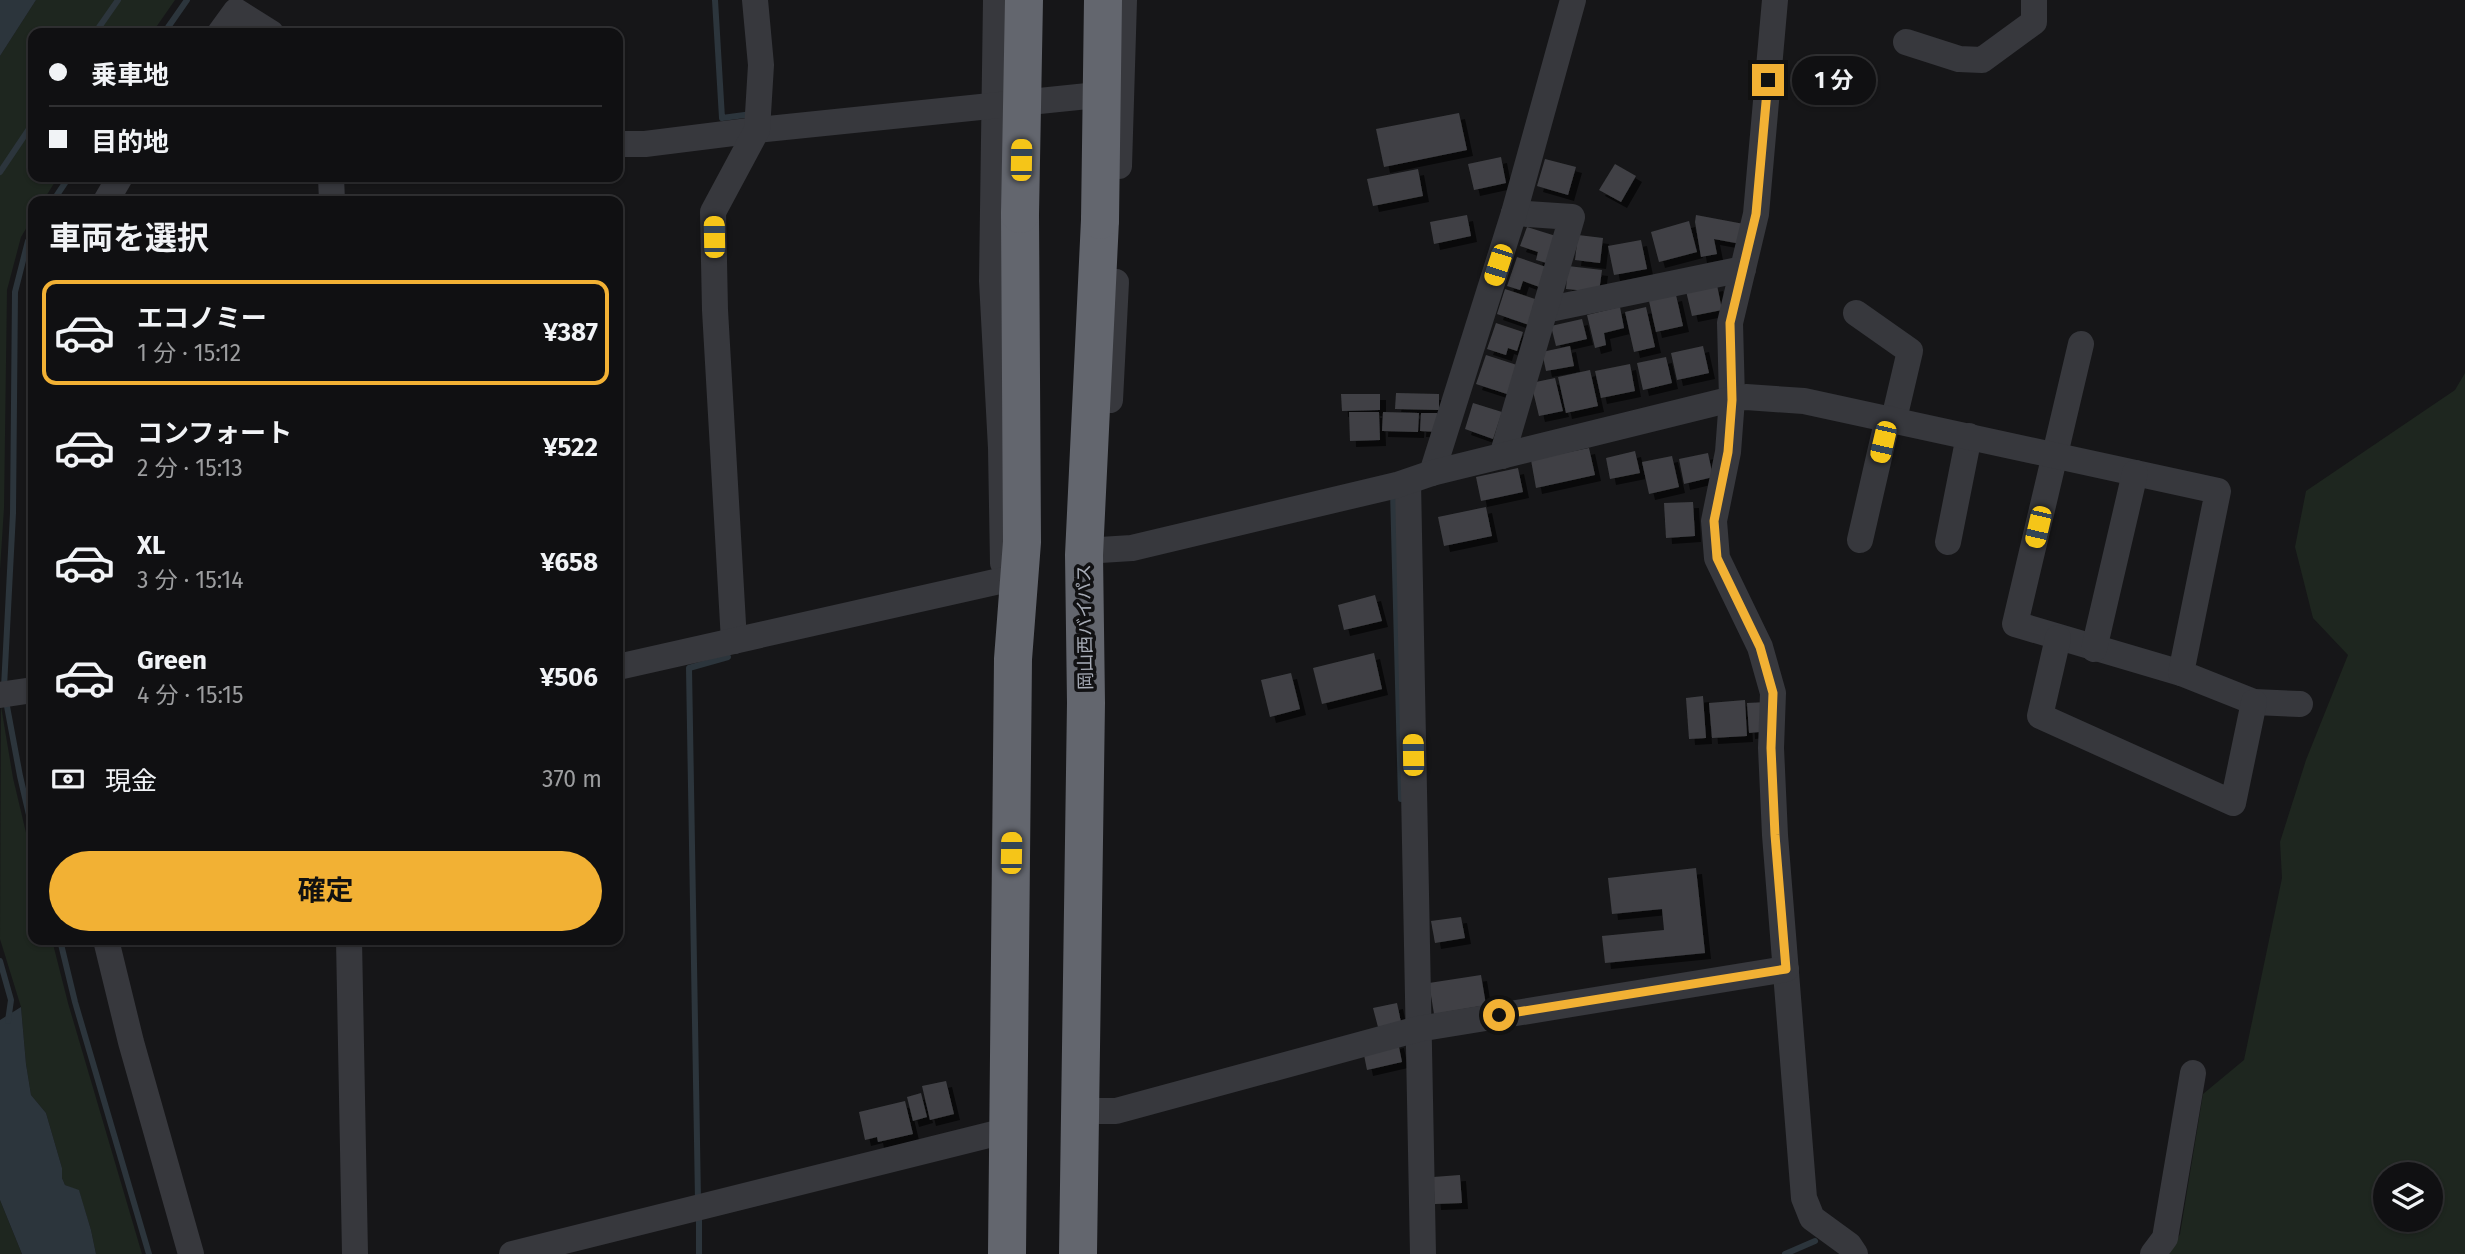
<!DOCTYPE html>
<html lang="ja">
<meta charset="utf-8">
<style>
body{margin:0;font-family:"Fira Sans","Noto Sans JP",sans-serif;background:#1e1e20;color:#f1f3f6;height:100vh;display:flex;flex-direction:column;font-size:26px;white-space:nowrap}
*{box-sizing:border-box;margin:0}
p{font-size:23px;color:#9c9d9f}
.icon{flex:none;width:38px;height:38px;fill:none;stroke:currentColor;stroke-width:2;stroke-linecap:round;stroke-linejoin:round}
.map{position:relative;flex:1;overflow:hidden}
.panel{position:absolute;left:28px;top:196px;width:595px;height:749px;display:flex;flex-direction:column;background:#101012;border-radius:14px;box-shadow:0 2px 5px #0004,0 0 0 2px #303032}
.panel>*{flex:none}
.banner{position:absolute;left:28px;top:28px;width:595px;height:154px;border-radius:14px;box-shadow:0 2px 5px #0004,0 0 0 2px #303032;display:grid;align-content:center;height:154px;padding:0 21px;background:#101012}
.fabs{position:absolute;left:2373px;top:1162px;display:grid;gap:14px}
.fabs a{display:grid;place-items:center;width:70px;height:70px;border-radius:50%;background:#101012;box-shadow:0 2px 5px #0004,0 0 0 2px #303032;font-size:35px}
.end{position:absolute;width:32px;height:32px;margin:-16px;border:9px solid #f2b134;background:#111;box-shadow:0 0 0 4px #111}
.from{border-radius:50%}
.bubble{position:absolute;height:49px;border-radius:24px;background:#101012;box-shadow:0 2px 5px #0004,0 0 0 2px #303032;font-size:23px;font-weight:700;line-height:49px;text-align:center}
.car{position:absolute;width:21px;height:42px;margin:-21px -10px;border-radius:9px;box-shadow:0 0 5px 2px #0007;background:linear-gradient(#f5c518 24%,#345 0 40%,#f5c518 0 76%,#345 0 86%,#f5c518 0)}
.banner b{display:flex;align-items:center;gap:24px;height:66px;font-size:26px}
.banner b+b{border-top:2px solid #303032}
.banner i{width:18px;height:18px;background:#f1f3f6}
ul{padding:0;list-style:none}
li{display:flex;align-items:center;gap:21px;height:105px;margin:0 14px 10px;padding:0 7px;border:4px solid transparent;border-radius:14px}
li div{flex:1}
li b{display:block;font-size:26px}
li em{font-style:normal;font-weight:700}
li.on{border-color:#f2b134}
li>.icon{width:63px;height:63px;stroke-width:1.5}
h2{padding:0 21px;font-size:32px;line-height:84px}
.pay{display:flex;align-items:center;gap:18px;height:77px;padding:0 21px;font-size:26px}
.pay p{margin-inline-start:auto}
.primary-button{display:flex;gap:14px;margin-top:auto;padding:14px 21px}
.primary-button a{flex:1;height:80px;border-radius:42px;background:#f2b134;color:#111;font-size:28px;font-weight:700;line-height:80px;text-align:center}
.map>svg:first-child{display:block}
.green{fill:#1e261f;fill-rule:evenodd}
.water{fill:#2c353c}
.lines{fill:none;stroke-linecap:round;stroke-linejoin:round}
.stream{stroke:#2c353c;stroke-width:6}
.building{fill:#404145;filter:url(#shadow)}
.street{stroke:#37383d;stroke-width:26}
.highway{stroke:#63666e;stroke-width:38}
.highway-bridge{stroke:#63666e;stroke-width:38}
.route{stroke:#f2b134;stroke-width:9}
.labels{text-anchor:middle;stroke-width:7;stroke-linejoin:round;paint-order:stroke}
.street-label{font-size:18px;fill:#a8adb8;stroke:#111113}
</style>
<div class="map">
<svg width="2465" height="1254" viewBox="0 0 2465 1254">
<defs>
<filter id="shadow"><feDropShadow dx="6" dy="6" stdDeviation="0" flood-color="#0009"/></filter>
</defs>
<rect width="100%" height="100%" fill="#161618"/>
<!-- green -->
<g class="green">
<polygon points="36,0 175,0 152,33 33,33 33,177 58,177 43,201 33,201 33,217 21,237 7,290 4,508 0,570 0,56"/>
<path d="M2465 373V1254H2169L2180 1234 2203 1094 2244 1060 2282 878 2280 842 2306 760 2348 655 2313 618 2295 547 2306 491 2455 390ZM2385 1174H2431V1220H2385Z"/>
<polygon points="1,706 13,778 33,862 33,940 52,940 68,1003 142,1254 96,1254 91,1230 79,1191 65,1185 62,1178 62,1168 46,1113 31,1095 26,1064 21,1007 0,939"/>
<polygon points="0,1200 22,1254 0,1254"/>
</g>
<!-- water -->
<g class="water">
<polygon points="0,0 36,0 0,56"/>
<polygon points="21,1007 26,1064 31,1095 46,1113 62,1168 62,1178 65,1185 79,1190 91,1230 96,1254 22,1254 0,1200 0,1020"/>
</g>
<g class="lines">
<!-- stream -->
<g class="stream">
<polyline points="715,0 722,118 752,114"/>
<polyline points="95,33 118,0"/>
<polyline points="164,33 187,0"/>
<polyline points="0,172 33,123"/>
<polyline points="53,201 69,177"/>
<polyline points="1393,491 1401,799"/>
<polyline points="4,687 13,513 15,292 28,241 33,233"/>
<polyline points="6,701 20,776 33,832"/>
<polyline points="60,940 75,1002 149,1254"/>
<polyline points="0,961 11,1000 8,1021"/>
<polyline points="698,1200 689,668 728,657"/>
<polyline points="699,1214 699,1254"/>
<polyline points="1785,1254 1815,1241"/>
</g>
</g>
<!-- building -->
<g class="building">
<polygon points="1459,113 1467,150 1384,167 1376,129"/>
<polygon points="1501,157 1506,183 1474,190 1468,164"/>
<polygon points="1545,159 1576,167 1568,195 1537,186"/>
<polygon points="1615,164 1636,176 1621,202 1599,190"/>
<polygon points="1418,169 1423,196 1373,206 1367,179"/>
<polygon points="1467,215 1471,236 1434,244 1430,222"/>
<polygon points="1696,215 1744,224 1741,244 1714,239 1717,254 1701,257 1695,222"/>
<polygon points="1689,221 1697,252 1659,262 1651,232"/>
<polygon points="1527,227 1559,237 1550,264 1536,260 1538,252 1520,246"/>
<polygon points="1578,235 1603,238 1600,263 1575,260"/>
<polygon points="1641,240 1647,269 1614,275 1608,246"/>
<polygon points="1517,257 1549,268 1542,288 1523,281 1520,290 1507,286"/>
<polygon points="1568,266 1602,270 1599,292 1566,289"/>
<polygon points="1717,285 1722,310 1692,316 1686,291"/>
<polygon points="1505,289 1538,300 1529,325 1497,314"/>
<polygon points="1676,295 1683,326 1656,332 1649,301"/>
<polygon points="1620,307 1624,328 1604,333 1606,345 1595,348 1587,315"/>
<polygon points="1646,307 1655,347 1634,352 1625,312"/>
<polygon points="1582,319 1587,339 1556,346 1551,326"/>
<polygon points="1496,323 1523,332 1517,351 1508,348 1506,355 1487,349"/>
<polygon points="1570,346 1574,366 1546,371 1542,352"/>
<polygon points="1703,346 1709,373 1677,380 1671,353"/>
<polygon points="1486,355 1520,366 1510,395 1476,384"/>
<polygon points="1666,357 1672,383 1643,390 1637,363"/>
<polygon points="1630,364 1635,391 1601,398 1595,371"/>
<polygon points="1590,370 1598,406 1566,413 1558,377"/>
<polygon points="1555,378 1563,411 1539,416 1531,383"/>
<polygon points="1396,393 1439,394 1439,410 1395,409"/>
<polygon points="1341,394 1380,394 1380,410 1342,411"/>
<polygon points="1473,403 1502,412 1493,439 1465,429"/>
<polygon points="1349,412 1379,412 1380,440 1350,441"/>
<polygon points="1383,412 1419,413 1418,432 1382,431"/>
<polygon points="1421,413 1437,413 1437,432 1420,431"/>
<polygon points="1589,448 1595,475 1536,488 1531,460"/>
<polygon points="1635,451 1640,473 1610,479 1606,458"/>
<polygon points="1708,453 1713,477 1684,484 1679,459"/>
<polygon points="1672,456 1679,487 1649,494 1642,462"/>
<polygon points="1518,468 1523,492 1481,501 1476,477"/>
<polygon points="1693,502 1695,536 1666,538 1664,503"/>
<polygon points="1486,507 1492,536 1444,546 1438,517"/>
<polygon points="1375,595 1382,621 1344,630 1338,605"/>
<polygon points="1374,653 1382,689 1322,704 1313,668"/>
<polygon points="1291,673 1300,709 1270,717 1261,680"/>
<polygon points="1703,696 1706,738 1689,739 1686,698"/>
<polygon points="1745,700 1747,736 1712,738 1709,703"/>
<polygon points="1767,702 1769,731 1749,733 1747,703"/>
<polygon points="1696,868 1705,953 1605,963 1602,936 1664,930 1662,909 1612,914 1608,878"/>
<polygon points="1461,917 1465,938 1435,943 1431,921"/>
<polygon points="1481,975 1486,1005 1434,1014 1429,983"/>
<polygon points="1397,1003 1401,1022 1378,1027 1373,1008"/>
<polygon points="1398,1042 1402,1062 1367,1070 1363,1050"/>
<polygon points="946,1081 954,1114 930,1120 922,1086"/>
<polygon points="921,1093 927,1117 913,1121 907,1097"/>
<polygon points="905,1101 913,1134 878,1142 877,1137 865,1140 859,1112"/>
<polygon points="1460,1175 1462,1203 1435,1204 1433,1177"/>
</g>
<g class="lines">
<!-- street -->
<g class="street">
<polyline points="996,0 992,281 1001,448 1003,563"/>
<polyline points="1775,0 1756,214 1730,323 1732,399 1728,452 1714,521 1717,558 1760,647 1773,693 1771,748 1775,835 1804,1198 1812,1218 1849,1245 1855,1254"/>
<polyline points="220,33 236,11 271,33"/>
<polyline points="1906,42 1959,59 1982,60 2034,22 2034,0"/>
<polyline points="618,144 645,144 757,130 1117,93"/>
<polyline points="1119,166 1124,0"/>
<polyline points="331,177 332,201"/>
<polyline points="106,201 120,177"/>
<polyline points="1545,310 1743,269"/>
<polyline points="1856,313 1910,351 1894,419"/>
<polyline points="2081,344 2015,624 2181,673"/>
<polyline points="1110,400 1116,282"/>
<polyline points="1502,456 1572,217 1514,213"/>
<polyline points="1432,473 1514,213 1573,0"/>
<polyline points="1408,482 1423,1254"/>
<polyline points="1860,540 1888,418"/>
<polyline points="1948,542 1969,436"/>
<polyline points="1100,550 1132,548 1397,485 1432,473 1732,399 1746,397 1804,401 2218,491 2181,673 2254,702 2300,704"/>
<polyline points="2058,638 2040,716 2233,803 2254,702"/>
<polyline points="734,641 715,310 713,212 757,130 761,65 755,0"/>
<polyline points="2094,649 2135,473"/>
<polyline points="618,667 1004,580"/>
<polyline points="0,695 33,690"/>
<polyline points="106,940 131,1042 191,1254"/>
<polyline points="349,940 355,1254"/>
<polyline points="1080,1111 1116,1111 1418,1029 1786,969"/>
<polyline points="512,1254 1009,1130"/>
<polyline points="2153,1254 2165,1238 2193,1073"/>
</g>
<!-- highway -->
<g class="highway">
<polyline points="1007,1254 1013,659 1022,542 1020,214"/>
<polyline points="1078,1254 1086,703 1084,555 1100,220"/>
</g>
<!-- highway-bridge -->
<g class="highway-bridge">
<polyline points="1020,214 1024,0"/>
<polyline points="1100,220 1103,0"/>
</g>
</g>
<g class="lines">
<!-- route -->
<polyline class="route" points="1499,1015 1786,969 1775,835 1771,748 1773,693 1760,647 1717,558 1714,521 1728,452 1732,400 1730,323 1756,214 1768,80"/>
</g>
<g class="labels">
<!-- street labels -->
<g class="street-label">
<text transform="translate(1085 627) rotate(-91)" y="6">岡山西バイパス</text>
</g>
</g>
</svg>
<div class="fabs">
<a><svg class="icon" aria-label="layers" viewBox="0 0 24 24"><path d="M12 4l9 5-9 5-9-5zM3 14l9 5 9-5"/></svg></a>
</div>
<i class="end from" style="left:1499px;top:1015px"></i>
<i class="end" style="left:1768px;top:80px"></i>
<div class="bubble" style="left:1792px;top:56px;width:84px">1 分</div>
<i class="car" style="left:1021px;top:160px;rotate:1deg"></i>
<i class="car" style="left:714px;top:237px;rotate:359deg"></i>
<i class="car" style="left:1498px;top:265px;rotate:198deg"></i>
<i class="car" style="left:1883px;top:442px;rotate:193deg"></i>
<i class="car" style="left:2038px;top:527px;rotate:193deg"></i>
<i class="car" style="left:1413px;top:755px;rotate:359deg"></i>
<i class="car" style="left:1011px;top:853px;rotate:1deg"></i>
<div class="banner">
<b><i class="from"></i>乗車地</b>
<b><i></i>目的地</b>
</div>
<section class="panel">
<h2>車両を選択</h2>
<ul>
<li class="on"><svg class="icon" aria-label="car" viewBox="0 0 24 24"><path d="M5 17H2v-5l4-1 3-4h7l3 4 3 1v5h-3M9 17h6M6 11h13"/><circle cx="7" cy="17" r="2"/><circle cx="17" cy="17" r="2"/></svg><div><b>エコノミー</b><p>1 分 · 15:12</p></div><em>¥387</em></li>
<li><svg class="icon" aria-label="car" viewBox="0 0 24 24"><path d="M5 17H2v-5l4-1 3-4h7l3 4 3 1v5h-3M9 17h6M6 11h13"/><circle cx="7" cy="17" r="2"/><circle cx="17" cy="17" r="2"/></svg><div><b>コンフォート</b><p>2 分 · 15:13</p></div><em>¥522</em></li>
<li><svg class="icon" aria-label="car" viewBox="0 0 24 24"><path d="M5 17H2v-5l4-1 3-4h7l3 4 3 1v5h-3M9 17h6M6 11h13"/><circle cx="7" cy="17" r="2"/><circle cx="17" cy="17" r="2"/></svg><div><b>XL</b><p>3 分 · 15:14</p></div><em>¥658</em></li>
<li><svg class="icon" aria-label="car" viewBox="0 0 24 24"><path d="M5 17H2v-5l4-1 3-4h7l3 4 3 1v5h-3M9 17h6M6 11h13"/><circle cx="7" cy="17" r="2"/><circle cx="17" cy="17" r="2"/></svg><div><b>Green</b><p>4 分 · 15:15</p></div><em>¥506</em></li>
</ul>
<div class="pay"><svg class="icon" aria-label="cash" viewBox="0 0 24 24"><path d="M3 7h18v10H3z"/><circle cx="12" cy="12" r="2"/></svg>現金<p>370 m</p></div>
<div class="primary-button"><a>確定</a></div>
</section>
</div>
